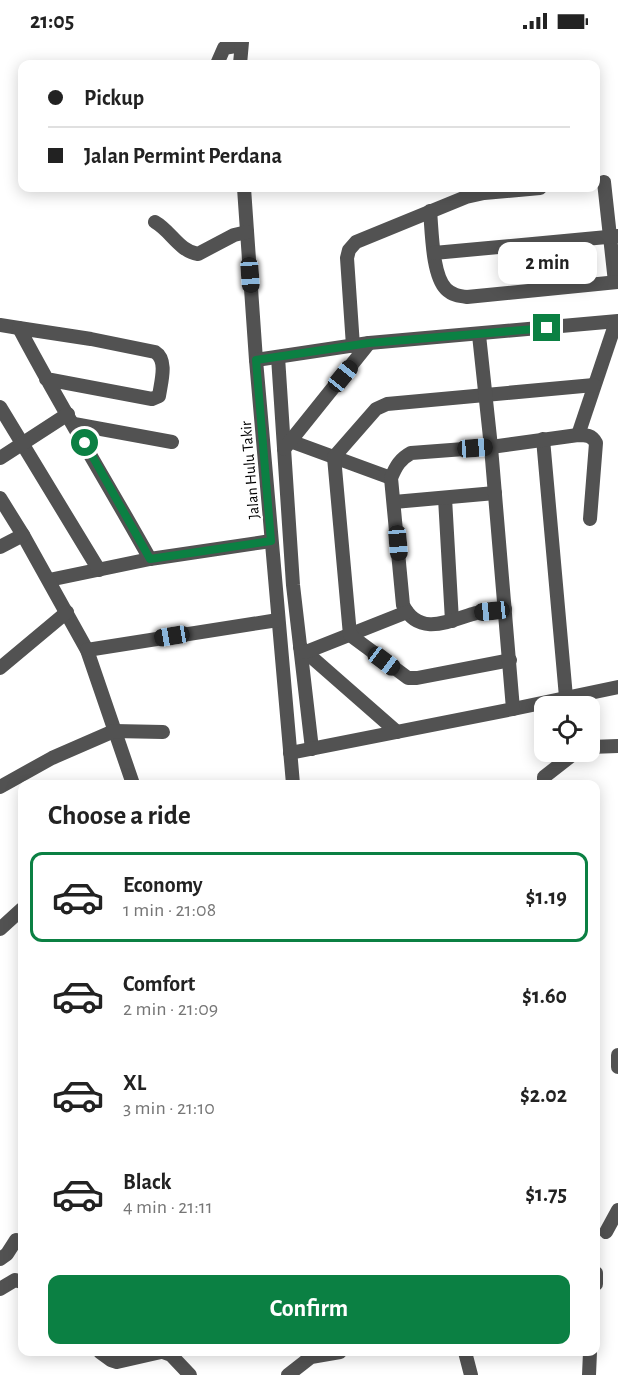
<!DOCTYPE html>
<meta charset="utf-8">
<style>
body{margin:0;font-family:"Alegreya Sans",sans-serif;background:#f6f6f6;color:#222;height:100vh;display:flex;flex-direction:column;font-size:22px;white-space:nowrap}
*{box-sizing:border-box;margin:0}
p{font-size:20px;color:#767676}
.icon{flex:none;width:33px;height:33px;fill:none;stroke:currentColor;stroke-width:2;stroke-linecap:round;stroke-linejoin:round}
.map{position:relative;flex:1;overflow:hidden}
.side{position:absolute;left:18px;top:738px;width:582px;height:576px;display:flex;flex-direction:column;background:#fff;border-radius:12px;box-shadow:0 3px 15px #0003}
.side>*{flex:none}
.hud{position:absolute;left:18px;top:18px;width:582px;height:132px;border-radius:12px;box-shadow:0 3px 15px #0003;display:grid;align-content:center;height:132px;padding:0 30px;background:#fff}
.fabs{position:absolute;left:534px;top:654px;display:grid;gap:12px}
.fabs a{display:grid;place-items:center;width:66px;height:66px;border-radius:12px;background:#fff;box-shadow:0 3px 15px #0003;font-size:30px}
.end{position:absolute;width:27px;height:27px;margin:-14px;border:8px solid #0b8043;background:#fff;box-shadow:0 0 0 3px #fff}
.from{border-radius:50%}
.bubble{position:absolute;height:42px;border-radius:12px;background:#fff;box-shadow:0 3px 15px #0003;font-size:20px;font-weight:600;line-height:42px;text-align:center}
.car{position:absolute;width:18px;height:36px;margin:-18px -9px;border-radius:8px;box-shadow:0 0 4px 2px #0007;background:linear-gradient(#222 24%,#8ab4d8 0 40%,#222 0 76%,#8ab4d8 0 86%,#222 0)}
.hud b{display:flex;align-items:center;gap:21px;height:57px;font-size:22px}
.hud b+b{border-top:2px solid #e0e0e0}
.hud i{width:15px;height:15px;background:#222}
ul{padding:0;list-style:none}
li{display:flex;align-items:center;gap:18px;height:90px;margin:0 12px 9px;padding:0 18px;border:3px solid transparent;border-radius:12px}
li div{flex:1}
li b{display:block;font-size:22px}
li em{font-style:normal;font-weight:600}
li.selected{border-color:#0b8043}
li>.icon{width:54px;height:54px;stroke-width:1.5}
h2{padding:0 30px;font-size:27px;line-height:72px}
.action{display:flex;gap:12px;margin-top:auto;padding:12px 30px}
.action a{flex:1;height:69px;border-radius:12px;background:#0b8043;color:#fff;font-size:24px;font-weight:600;line-height:69px;text-align:center}
.status{display:flex;justify-content:space-between;align-items:center;height:42px;padding:0 30px;background:#fff;direction:ltr}
.status svg{height:16px;fill:currentColor}
.map>svg:first-child{display:block}
.lines{fill:none;stroke-linecap:round;stroke-linejoin:round}
.minor{stroke:#525252;stroke-width:14}
.route{stroke:#0b8043;stroke-width:8}
.labels{text-anchor:middle;stroke-width:4.5;stroke-linejoin:round;paint-order:stroke}
.street-label{font-size:16px;fill:#000;stroke:#fff}
</style>
<div class="status"><b>21:05</b><svg viewBox="0 0 49 12"><path d="M0 12V9h3v3zM5 12V6h3v6zM10 12V3h3v9zM15 12V0h3v12zM26 1h20v11H26zM47 4h2v5h-2z"/></svg></div>
<div class="map">
<svg width="618" height="1333" viewBox="0 0 618 1333">
<rect width="100%" height="100%" fill="#fff"/>
<g class="lines">
<!-- minor -->
<g class="minor">
<polyline points="217,22 224,6 241,3"/>
<polyline points="240,22 242,0"/>
<polyline points="604,140 615,240"/>
<polyline points="244,146 256,318 293,742"/>
<path d="M430 169C432 189 432 233 446 247 452 253 459 254 467 255L618 240"/>
<path d="M155 180C171 189 179 209 198 212L234 193 247 190"/>
<polyline points="434,211 618,194"/>
<polyline points="0,283 19,286"/>
<polyline points="353,304 347,216 349,208 356,200 466,155 484,151 540,146"/>
<polyline points="278,315 293,543 312,707"/>
<polyline points="256,318 369,301 618,279"/>
<path d="M46 337 152 357 159 354C161 340 168 318 155 310L91 297 19 286C60 364 107 440 150 517L49 538"/>
<polyline points="0,365 99,528"/>
<polyline points="74,382 172,400"/>
<polyline points="578,393 616,280"/>
<polyline points="543,397 566,655"/>
<polyline points="290,399 391,436"/>
<polyline points="284,407 369,301"/>
<polyline points="0,416 68,372"/>
<polyline points="0,456 23,493 87,608 133,742"/>
<polyline points="445,456 452,579"/>
<polyline points="394,460 495,451"/>
<polyline points="0,505 23,493"/>
<polyline points="150,517 271,499"/>
<path d="M505 567C496 569 486 569 476 571 451 578 419 596 403 563L391 436C396 424 400 417 411 411L491 405 578 393C586 393 592 393 596 401L590 477"/>
<polyline points="300,605 397,690"/>
<polyline points="87,608 278,578"/>
<polyline points="306,610 407,570"/>
<polyline points="510,618 417,636 408,636 350,593 334,415 376,367 387,362 594,343"/>
<polyline points="0,626 67,570"/>
<polyline points="513,667 618,645"/>
<polyline points="590,705 618,704"/>
<polyline points="290,711 513,667 491,405 479,293"/>
<polyline points="544,742 544,735 576,710"/>
<polyline points="0,745 52,716 114,689 163,690"/>
<polyline points="0,887 22,867"/>
<polyline points="618,1013 618,1025"/>
<polyline points="606,1190 618,1168"/>
<polyline points="0,1217 7,1212 16,1198"/>
<polyline points="596,1231 596,1242"/>
<polyline points="0,1247 15,1238 22,1240"/>
<polyline points="100,1310 111,1318 117,1320 161,1310"/>
<polyline points="163,1310 171,1313 190,1333"/>
<polyline points="465,1310 471,1333"/>
<polyline points="288,1333 311,1315 340,1310"/>
<polyline points="589,1333 590,1310"/>
</g>
</g>
<g class="lines">
<!-- route -->
<polyline class="route" points="85,401 150,517 271,499 256,318 369,301 547,286"/>
</g>
<g class="labels">
<!-- street labels -->
<g class="street-label">
<text transform="translate(249 428) rotate(-95)" y="6">Jalan Hulu Takir</text>
</g>
</g>
</svg>
<div class="fabs">
<a><svg class="icon" aria-label="locate" viewBox="0 0 24 24"><circle cx="12" cy="12" r="6"/><path d="M12 2v4M12 18v4M2 12h4M18 12h4"/></svg></a>
</div>
<i class="end from" style="left:85px;top:401px"></i>
<i class="end" style="left:547px;top:286px"></i>
<div class="bubble" style="left:498px;top:200px;width:99px">2 min</div>
<i class="car" style="left:250px;top:233px;rotate:176deg"></i>
<i class="car" style="left:343px;top:334px;rotate:39deg"></i>
<i class="car" style="left:475px;top:406px;rotate:86deg"></i>
<i class="car" style="left:398px;top:501px;rotate:175deg"></i>
<i class="car" style="left:492px;top:569px;rotate:264deg"></i>
<i class="car" style="left:172px;top:594px;rotate:261deg"></i>
<i class="car" style="left:384px;top:619px;rotate:127deg"></i>
<div class="hud">
<b><i class="from"></i>Pickup</b>
<b><i></i>Jalan Permint Perdana</b>
</div>
<section class="side">
<h2>Choose a ride</h2>
<ul>
<li class="selected"><svg class="icon" aria-label="car" viewBox="0 0 24 24"><path d="M5 17H2v-5l4-1 3-4h7l3 4 3 1v5h-3M9 17h6M6 11h13"/><circle cx="7" cy="17" r="2"/><circle cx="17" cy="17" r="2"/></svg><div><b>Economy</b><p>1 min · 21:08</p></div><em>$1.19</em></li>
<li><svg class="icon" aria-label="car" viewBox="0 0 24 24"><path d="M5 17H2v-5l4-1 3-4h7l3 4 3 1v5h-3M9 17h6M6 11h13"/><circle cx="7" cy="17" r="2"/><circle cx="17" cy="17" r="2"/></svg><div><b>Comfort</b><p>2 min · 21:09</p></div><em>$1.60</em></li>
<li><svg class="icon" aria-label="car" viewBox="0 0 24 24"><path d="M5 17H2v-5l4-1 3-4h7l3 4 3 1v5h-3M9 17h6M6 11h13"/><circle cx="7" cy="17" r="2"/><circle cx="17" cy="17" r="2"/></svg><div><b>XL</b><p>3 min · 21:10</p></div><em>$2.02</em></li>
<li><svg class="icon" aria-label="car" viewBox="0 0 24 24"><path d="M5 17H2v-5l4-1 3-4h7l3 4 3 1v5h-3M9 17h6M6 11h13"/><circle cx="7" cy="17" r="2"/><circle cx="17" cy="17" r="2"/></svg><div><b>Black</b><p>4 min · 21:11</p></div><em>$1.75</em></li>
</ul>
<div class="action"><a>Confirm</a></div>
</section>
</div>
